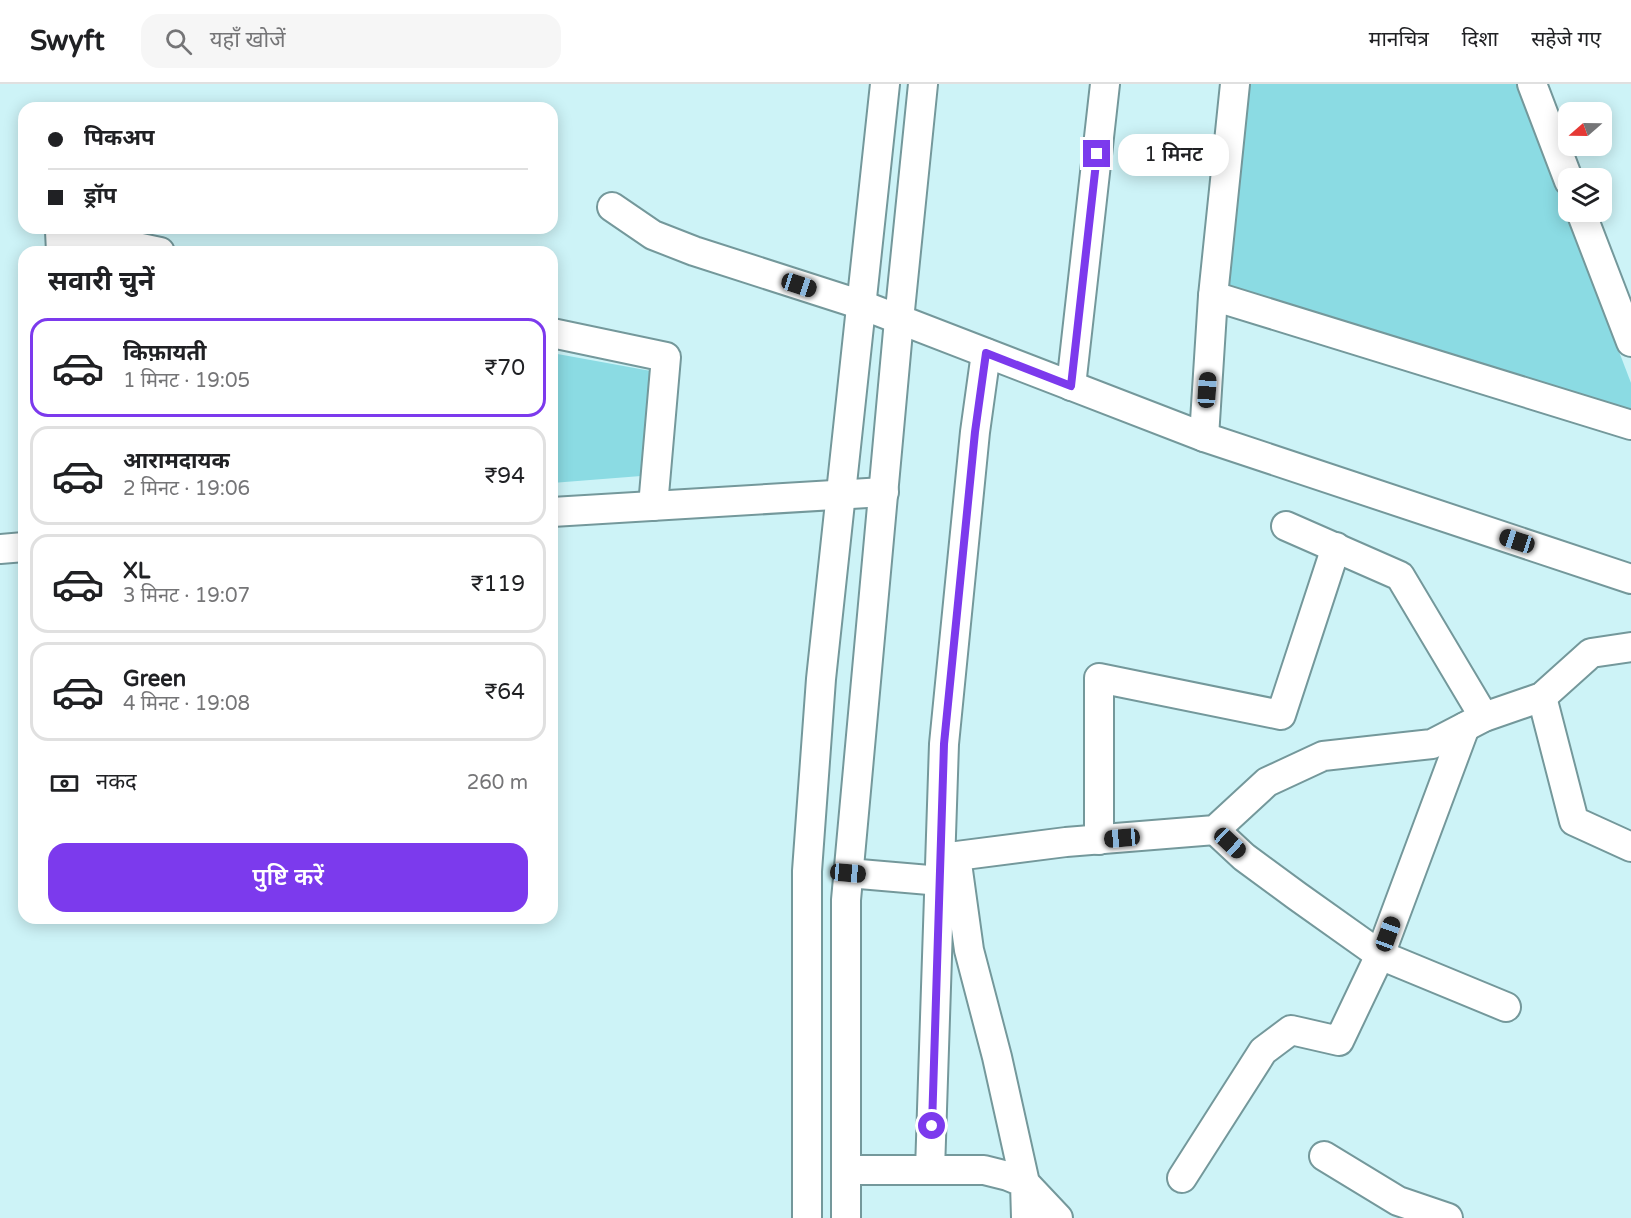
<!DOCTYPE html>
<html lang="hi">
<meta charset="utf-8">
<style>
body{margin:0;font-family:"Varela Round","Noto Sans Devanagari",sans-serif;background:#f6f6f6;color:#202124;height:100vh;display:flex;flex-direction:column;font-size:22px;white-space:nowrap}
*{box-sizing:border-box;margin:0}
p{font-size:20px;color:#757577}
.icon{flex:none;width:33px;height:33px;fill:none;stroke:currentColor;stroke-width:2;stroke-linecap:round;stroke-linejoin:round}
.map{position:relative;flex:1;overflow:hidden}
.sheet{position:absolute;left:18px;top:162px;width:540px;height:678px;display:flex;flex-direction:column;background:#fff;border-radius:18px;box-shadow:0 3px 15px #0003}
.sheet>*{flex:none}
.banner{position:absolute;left:18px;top:18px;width:540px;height:132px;border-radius:18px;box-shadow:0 3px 15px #0003;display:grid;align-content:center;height:132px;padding:0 30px;background:#fff}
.needle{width:39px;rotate:250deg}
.buttons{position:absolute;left:1558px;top:18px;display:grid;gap:12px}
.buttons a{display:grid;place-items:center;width:54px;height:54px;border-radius:12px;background:#fff;box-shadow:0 3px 15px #0003;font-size:30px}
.end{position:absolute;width:27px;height:27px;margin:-14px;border:8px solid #7c3aed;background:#fff;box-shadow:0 0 0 3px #fff}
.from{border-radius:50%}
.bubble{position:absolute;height:42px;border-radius:18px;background:#fff;box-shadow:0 3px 15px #0003;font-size:20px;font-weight:600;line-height:42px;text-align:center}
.car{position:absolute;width:18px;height:36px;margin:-18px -9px;border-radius:8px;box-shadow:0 0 4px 2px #0007;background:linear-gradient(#222 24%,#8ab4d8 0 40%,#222 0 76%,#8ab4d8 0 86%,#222 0)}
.banner b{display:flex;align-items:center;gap:21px;height:57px;font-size:22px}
.banner b+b{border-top:2px solid #e0e0e0}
.banner i{width:15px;height:15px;background:#202124}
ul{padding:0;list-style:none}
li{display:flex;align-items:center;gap:18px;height:99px;margin:0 12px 9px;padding:0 18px;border:3px solid #e0e0e0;border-radius:18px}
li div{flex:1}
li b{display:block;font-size:22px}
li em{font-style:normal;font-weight:600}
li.active{border-color:#7c3aed}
li>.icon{width:54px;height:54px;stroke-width:1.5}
h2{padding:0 30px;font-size:27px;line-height:72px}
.pay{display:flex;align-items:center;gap:15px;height:66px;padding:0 30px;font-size:22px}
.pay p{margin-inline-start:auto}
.cta{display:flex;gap:12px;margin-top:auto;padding:12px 30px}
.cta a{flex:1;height:69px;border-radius:18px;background:#7c3aed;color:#fff;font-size:24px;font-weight:600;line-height:69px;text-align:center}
header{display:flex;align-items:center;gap:36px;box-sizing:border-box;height:84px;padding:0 30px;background:#fff;border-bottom:2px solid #e0e0e0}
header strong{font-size:28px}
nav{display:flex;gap:33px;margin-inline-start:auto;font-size:21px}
.search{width:420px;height:54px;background:#f6f6f6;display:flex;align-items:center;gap:15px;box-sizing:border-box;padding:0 21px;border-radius:18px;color:#757577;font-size:22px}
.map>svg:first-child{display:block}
.green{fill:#8bdbe3}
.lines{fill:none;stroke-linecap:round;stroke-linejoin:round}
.minor-casing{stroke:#74989b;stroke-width:32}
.minor{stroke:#fff;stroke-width:28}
.route{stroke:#7c3aed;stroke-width:8}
</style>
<header>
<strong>Swyft</strong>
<div class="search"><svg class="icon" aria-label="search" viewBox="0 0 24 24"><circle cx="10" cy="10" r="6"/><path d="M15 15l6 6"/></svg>यहाँ खोजें</div>
<nav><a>मानचित्र</a><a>दिशा</a><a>सहेजे गए</a></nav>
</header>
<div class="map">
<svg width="1631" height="1134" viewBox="0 0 1631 1134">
<rect width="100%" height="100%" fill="#cdf3f7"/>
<!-- green -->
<g class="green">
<polygon points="1249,0 1517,0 1631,299 1631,325 1229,206"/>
<polygon points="552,269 651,287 641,392 552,399"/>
</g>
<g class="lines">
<defs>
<g id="minor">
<polyline points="1532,0 1569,97"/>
<polyline points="612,123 653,151 694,167 862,221 1204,353 1631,495"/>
<polyline points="1581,128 1631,258"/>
<polyline points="61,168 60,147 160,168"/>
<polyline points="1213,212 1631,341"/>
<polyline points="552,249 666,273 653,422"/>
<polyline points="1071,302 1105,0"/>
<polyline points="1204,353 1213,212 1235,0"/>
<polyline points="552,428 884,408"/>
<polyline points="1286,442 1400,492 1484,633"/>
<polyline points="0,465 24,463"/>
<polyline points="1542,613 1574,737 1631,763"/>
<polyline points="1215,746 1244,773 1297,812 1380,871 1506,923"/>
<polyline points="1099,756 1099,594 1281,631 1336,463"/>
<polyline points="956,772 969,866 997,973 1025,1099 1058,1134"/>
<polyline points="941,774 1066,758 1215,746 1267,698 1323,672 1432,660 1484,633 1542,613 1591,569 1631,563"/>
<polyline points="848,789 941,797"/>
<polyline points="1324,1072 1398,1117 1448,1134"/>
<polyline points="846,1086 984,1086 1008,1092 1025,1099 1026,1134"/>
<polyline points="930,1086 944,660 975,348 986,269"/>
<polyline points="1182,1094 1263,967 1291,946 1339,957 1380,871 1465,643"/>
<polyline points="807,1134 807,787 821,595 885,0"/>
<polyline points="846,1134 846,816 899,236 923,0"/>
</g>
</defs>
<!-- minor casing -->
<use href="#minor" class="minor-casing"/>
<!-- minor -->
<use href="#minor" class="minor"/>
</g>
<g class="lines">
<!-- route -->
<polyline class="route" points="932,1042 944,660 975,348 986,269 1071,302 1097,70"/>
</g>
</svg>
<div class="buttons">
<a><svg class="needle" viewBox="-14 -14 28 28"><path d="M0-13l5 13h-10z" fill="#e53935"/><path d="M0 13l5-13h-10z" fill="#757577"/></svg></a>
<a><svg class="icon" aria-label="layers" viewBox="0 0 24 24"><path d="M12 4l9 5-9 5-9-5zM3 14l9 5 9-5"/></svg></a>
</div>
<i class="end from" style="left:932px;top:1042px"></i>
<i class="end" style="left:1097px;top:70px"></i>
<div class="bubble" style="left:1118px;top:50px;width:111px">1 मिनट</div>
<i class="car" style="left:799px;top:201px;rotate:108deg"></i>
<i class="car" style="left:1207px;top:306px;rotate:4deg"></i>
<i class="car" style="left:1517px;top:457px;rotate:288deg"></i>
<i class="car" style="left:1122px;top:754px;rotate:265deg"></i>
<i class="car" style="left:1230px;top:759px;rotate:133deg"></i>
<i class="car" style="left:848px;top:789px;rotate:95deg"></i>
<i class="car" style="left:1388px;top:850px;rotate:20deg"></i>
<div class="banner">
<b><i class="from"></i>पिकअप</b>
<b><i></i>ड्रॉप</b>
</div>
<section class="sheet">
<h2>सवारी चुनें</h2>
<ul>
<li class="active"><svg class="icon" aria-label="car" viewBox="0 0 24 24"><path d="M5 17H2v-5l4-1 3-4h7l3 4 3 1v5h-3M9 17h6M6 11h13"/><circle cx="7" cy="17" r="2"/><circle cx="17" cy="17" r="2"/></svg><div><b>किफ़ायती</b><p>1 मिनट · 19:05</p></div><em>₹70</em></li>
<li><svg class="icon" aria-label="car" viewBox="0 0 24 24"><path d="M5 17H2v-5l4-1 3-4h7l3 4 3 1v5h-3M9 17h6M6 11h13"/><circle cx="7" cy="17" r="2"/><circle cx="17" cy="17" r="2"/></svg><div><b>आरामदायक</b><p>2 मिनट · 19:06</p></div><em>₹94</em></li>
<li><svg class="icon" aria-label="car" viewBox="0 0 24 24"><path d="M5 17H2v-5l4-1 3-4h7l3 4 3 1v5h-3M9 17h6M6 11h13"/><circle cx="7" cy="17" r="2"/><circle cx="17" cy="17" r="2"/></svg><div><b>XL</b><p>3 मिनट · 19:07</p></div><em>₹119</em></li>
<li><svg class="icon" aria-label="car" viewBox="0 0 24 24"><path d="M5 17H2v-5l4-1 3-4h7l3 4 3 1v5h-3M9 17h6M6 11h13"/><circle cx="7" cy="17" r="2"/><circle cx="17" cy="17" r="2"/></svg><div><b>Green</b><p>4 मिनट · 19:08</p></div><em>₹64</em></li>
</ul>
<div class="pay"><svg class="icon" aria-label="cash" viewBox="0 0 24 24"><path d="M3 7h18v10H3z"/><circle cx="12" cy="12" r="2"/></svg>नकद<p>260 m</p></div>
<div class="cta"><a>पुष्टि करें</a></div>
</section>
</div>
